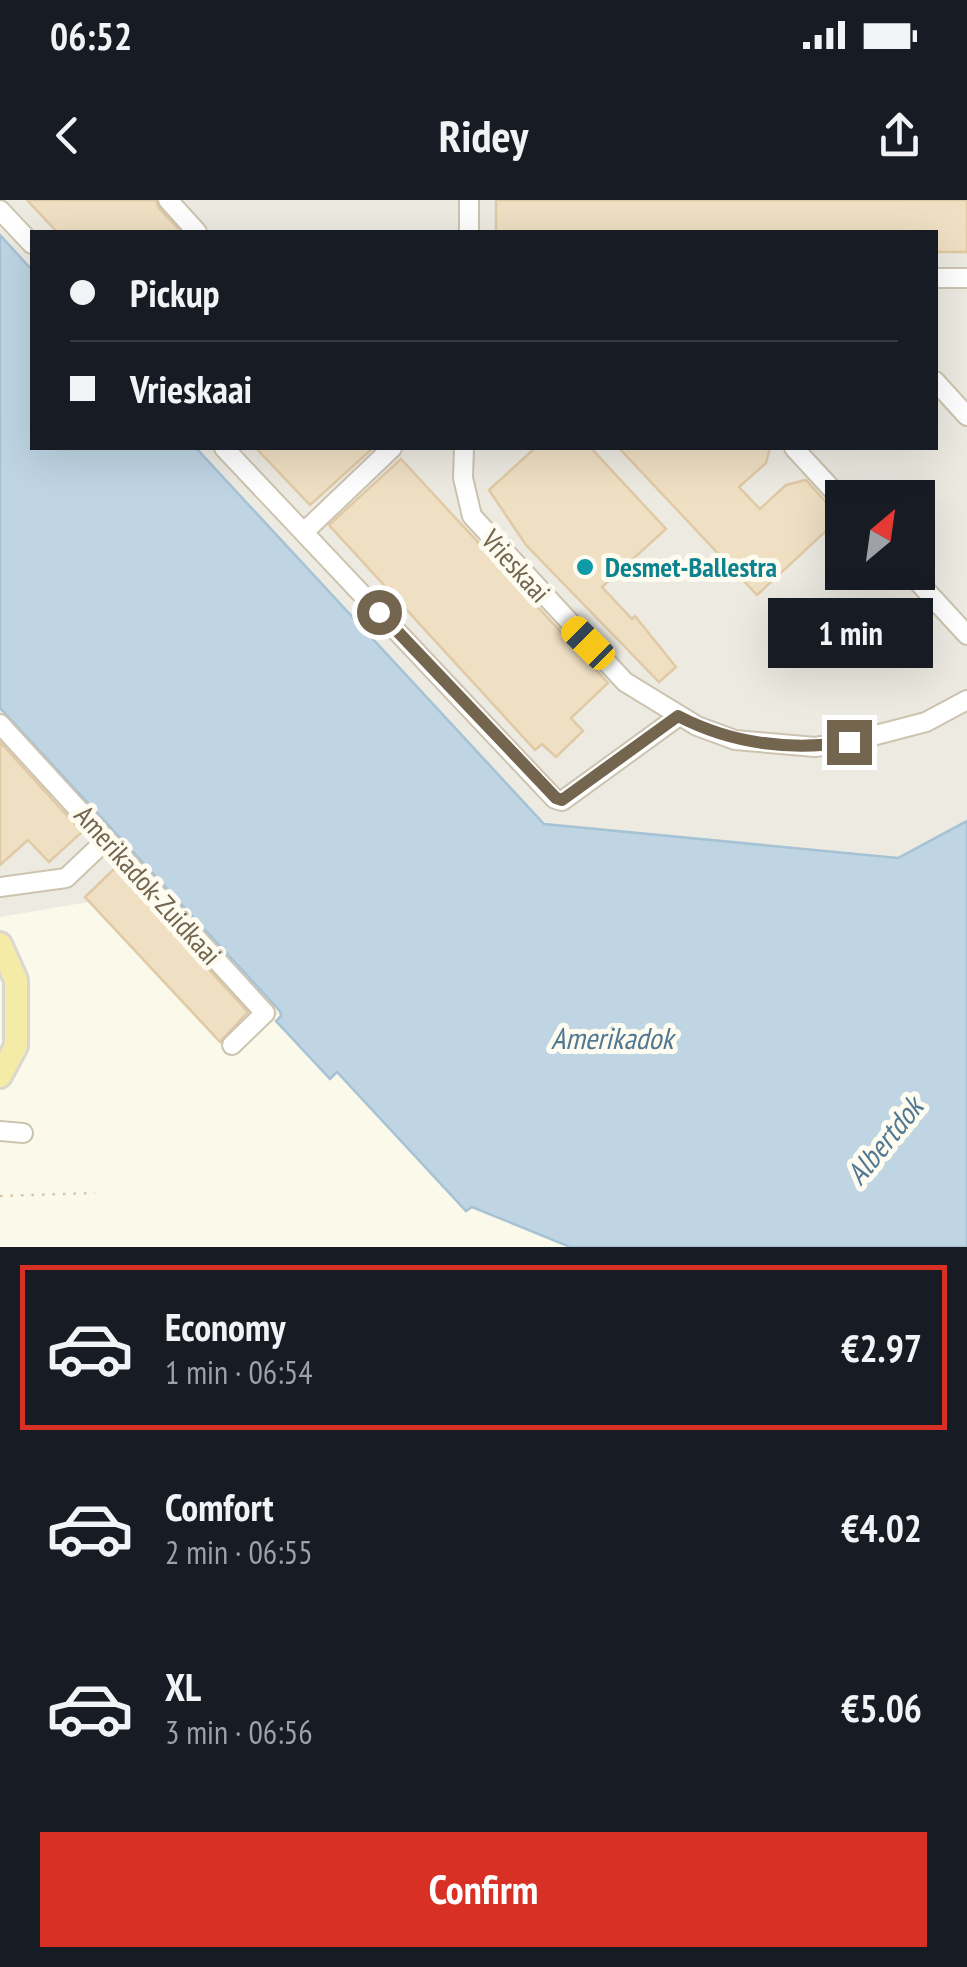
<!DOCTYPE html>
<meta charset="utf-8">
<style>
body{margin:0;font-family:"PT Sans Narrow",sans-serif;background:#242831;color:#f1f3f6;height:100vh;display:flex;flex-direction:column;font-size:38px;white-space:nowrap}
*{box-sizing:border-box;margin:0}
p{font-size:32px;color:#9ea1a6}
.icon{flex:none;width:55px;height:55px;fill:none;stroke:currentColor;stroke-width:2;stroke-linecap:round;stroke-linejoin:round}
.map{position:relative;height:1047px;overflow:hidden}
.drawer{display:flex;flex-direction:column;background:#171b24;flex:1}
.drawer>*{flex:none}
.guide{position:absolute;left:30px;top:30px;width:908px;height:220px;border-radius:0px;box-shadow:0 10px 40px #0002;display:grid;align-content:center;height:220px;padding:0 40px;background:#171b24}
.needle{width:65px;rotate:29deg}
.fabs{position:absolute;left:825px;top:280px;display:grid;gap:20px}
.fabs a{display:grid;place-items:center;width:110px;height:110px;border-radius:0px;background:#171b24;box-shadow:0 10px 40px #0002;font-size:50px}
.end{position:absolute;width:45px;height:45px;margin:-22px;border:12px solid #74654f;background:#fff;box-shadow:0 0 0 5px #fff}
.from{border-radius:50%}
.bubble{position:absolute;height:70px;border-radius:0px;background:#171b24;box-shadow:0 10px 40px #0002;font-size:32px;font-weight:700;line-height:70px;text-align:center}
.car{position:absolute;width:30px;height:60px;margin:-30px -15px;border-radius:12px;box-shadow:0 0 8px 2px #0007;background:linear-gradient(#f5c518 24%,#345 0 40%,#f5c518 0 76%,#345 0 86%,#f5c518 0)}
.guide b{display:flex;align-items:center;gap:35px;height:95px;font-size:38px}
.guide b+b{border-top:2px solid #363941}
.guide i{width:25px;height:25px;background:#f1f3f6}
ul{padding:18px 0 0;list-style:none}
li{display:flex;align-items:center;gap:30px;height:165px;margin:0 20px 15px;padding:0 20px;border:5px solid transparent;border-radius:0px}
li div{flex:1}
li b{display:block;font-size:38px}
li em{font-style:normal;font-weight:700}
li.active{border-color:#d93025}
li>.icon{width:90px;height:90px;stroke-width:1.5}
.primary-button{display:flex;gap:20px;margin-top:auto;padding:20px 40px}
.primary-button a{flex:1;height:115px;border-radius:0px;background:#d93025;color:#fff;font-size:40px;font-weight:700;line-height:115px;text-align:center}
.status{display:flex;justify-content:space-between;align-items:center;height:70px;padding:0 50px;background:#171b24;direction:ltr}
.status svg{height:28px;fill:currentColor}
header{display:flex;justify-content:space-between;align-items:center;height:130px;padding:0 40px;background:#171b24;font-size:45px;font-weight:700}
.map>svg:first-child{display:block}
.industrial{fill:#edeae2;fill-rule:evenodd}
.water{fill:#bfd5e4;stroke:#a6c2d5;stroke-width:2.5}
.building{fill:#efdfc3;stroke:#e0caa5;stroke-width:2.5}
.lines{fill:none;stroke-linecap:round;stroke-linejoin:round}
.minor-casing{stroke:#cdc4b0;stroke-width:22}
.major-casing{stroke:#dbd7d1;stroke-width:28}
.path{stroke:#d4c3a6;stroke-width:2.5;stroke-dasharray:2.5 8;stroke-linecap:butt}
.minor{stroke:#fff;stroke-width:18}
.major{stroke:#f4eba7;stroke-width:22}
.route{stroke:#74654f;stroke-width:12}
.culture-dot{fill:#0f9aa8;stroke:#fefcf0;stroke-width:4}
.labels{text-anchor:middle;stroke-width:10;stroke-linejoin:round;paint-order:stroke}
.street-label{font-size:28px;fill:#74654f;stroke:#fefcf0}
.culture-label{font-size:28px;font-weight:bold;fill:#0d838f;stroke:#fefcf0;text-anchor:start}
.water-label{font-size:30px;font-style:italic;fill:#517893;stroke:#fefcf0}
</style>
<div class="status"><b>06:52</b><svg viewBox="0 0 49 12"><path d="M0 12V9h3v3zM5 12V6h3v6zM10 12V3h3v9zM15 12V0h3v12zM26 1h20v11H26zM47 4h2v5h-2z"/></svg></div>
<header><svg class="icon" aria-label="back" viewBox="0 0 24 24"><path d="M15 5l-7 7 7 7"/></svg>Ridey<svg class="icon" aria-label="share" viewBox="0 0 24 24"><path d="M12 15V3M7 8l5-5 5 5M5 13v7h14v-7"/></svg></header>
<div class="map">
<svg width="967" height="1047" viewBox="0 0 967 1047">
<rect width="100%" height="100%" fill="#fbf9ea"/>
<!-- industrial -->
<g class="industrial">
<path d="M0 0H967V621L898 658 544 624 196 248H935V32H32V70L0 35ZM842 298H918V372H842Z"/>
<polygon points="0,508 280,811 232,855 89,702 0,717"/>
</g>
<!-- water -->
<polygon class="water" points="0,35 32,70 32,248 196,248 544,624 898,658 967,621 967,1047 570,1047 472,1007 466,1011 337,872 330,879 276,821 281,816 280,811 0,508"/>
<!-- building -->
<g class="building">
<polygon points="27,0 156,0 159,8 181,32 57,32"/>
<polygon points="496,0 967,0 967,52 935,52 935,32 496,32"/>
<polygon points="256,248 373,248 310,305"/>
<polygon points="535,248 591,248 666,329 602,387 632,419 635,416 676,467 659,482 526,345 489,290"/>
<polygon points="619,248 770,248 766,263 739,287 760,309 786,285 806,280 840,318 757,395"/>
<polygon points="401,259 608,483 571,518 583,531 556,557 542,544 535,550 329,325"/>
<polygon points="0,542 82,632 49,662 28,640 0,665"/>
<polygon points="115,668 248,812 220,842 85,697"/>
</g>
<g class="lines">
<defs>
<g id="minor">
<polyline points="168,0 197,32"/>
<polyline points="0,10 32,44"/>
<polyline points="469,32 469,0"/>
<polyline points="935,78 967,78"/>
<polyline points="935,181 967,216"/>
<polyline points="224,248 555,599 562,601 679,516"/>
<polyline points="464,248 463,278 472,316 625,482 697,526 735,540 815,547 849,542 926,522 967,500"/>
<polyline points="794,248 842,300"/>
<polyline points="304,332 392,248"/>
<polyline points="909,372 967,435"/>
<polyline points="0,524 265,813 232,845"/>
<polyline points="0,687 66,678 106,640"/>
<polyline points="0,931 23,933"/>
</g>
<polyline id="major" points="0,744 16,780 16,846 0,876"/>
</defs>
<!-- minor casing -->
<use href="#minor" class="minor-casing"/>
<!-- major casing -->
<use href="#major" class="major-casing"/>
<!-- path -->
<polyline class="path" points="0,996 95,993"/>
<!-- minor -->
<use href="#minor" class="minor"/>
<!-- major -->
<use href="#major" class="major"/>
</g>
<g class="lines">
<!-- route -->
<path class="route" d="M379 412 556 598 562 600 678 516C732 544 789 551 849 542"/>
</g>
<!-- markers -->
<circle class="culture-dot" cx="585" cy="367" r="10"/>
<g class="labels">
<!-- street labels -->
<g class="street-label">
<text transform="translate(516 366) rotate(48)" y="10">Vrieskaai</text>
<text transform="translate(148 685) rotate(48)" y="10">Amerikadok-Zuidkaai</text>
</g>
<!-- culture labels -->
<g class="culture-label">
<text x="605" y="377">Desmet-Ballestra</text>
</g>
<!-- water labels -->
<g class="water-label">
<text x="612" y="849">Amerikadok</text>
<text transform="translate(885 941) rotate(-51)" y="10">Albertdok</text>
</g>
</g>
</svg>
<div class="fabs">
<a><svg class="needle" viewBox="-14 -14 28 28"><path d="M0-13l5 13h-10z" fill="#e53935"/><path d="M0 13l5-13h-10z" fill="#9ea1a6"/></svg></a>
</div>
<i class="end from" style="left:379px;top:412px"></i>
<i class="end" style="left:849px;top:542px"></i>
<div class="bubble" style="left:768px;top:398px;width:165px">1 min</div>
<i class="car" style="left:588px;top:443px;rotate:315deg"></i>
<div class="guide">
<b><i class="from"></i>Pickup</b>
<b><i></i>Vrieskaai</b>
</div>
</div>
<section class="drawer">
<ul>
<li class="active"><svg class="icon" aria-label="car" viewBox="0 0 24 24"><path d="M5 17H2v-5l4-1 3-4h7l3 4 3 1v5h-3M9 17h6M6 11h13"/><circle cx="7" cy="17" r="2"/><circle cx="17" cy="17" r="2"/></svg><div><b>Economy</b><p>1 min · 06:54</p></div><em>€2.97</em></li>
<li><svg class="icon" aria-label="car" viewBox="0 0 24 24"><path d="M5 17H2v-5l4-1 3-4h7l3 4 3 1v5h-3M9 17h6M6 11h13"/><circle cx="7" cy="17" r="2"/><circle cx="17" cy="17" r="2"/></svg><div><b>Comfort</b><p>2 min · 06:55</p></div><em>€4.02</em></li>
<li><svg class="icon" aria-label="car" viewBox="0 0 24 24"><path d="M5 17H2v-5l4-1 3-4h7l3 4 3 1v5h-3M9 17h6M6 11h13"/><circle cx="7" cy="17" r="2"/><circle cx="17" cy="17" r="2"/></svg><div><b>XL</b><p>3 min · 06:56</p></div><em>€5.06</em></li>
</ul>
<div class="primary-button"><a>Confirm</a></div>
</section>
